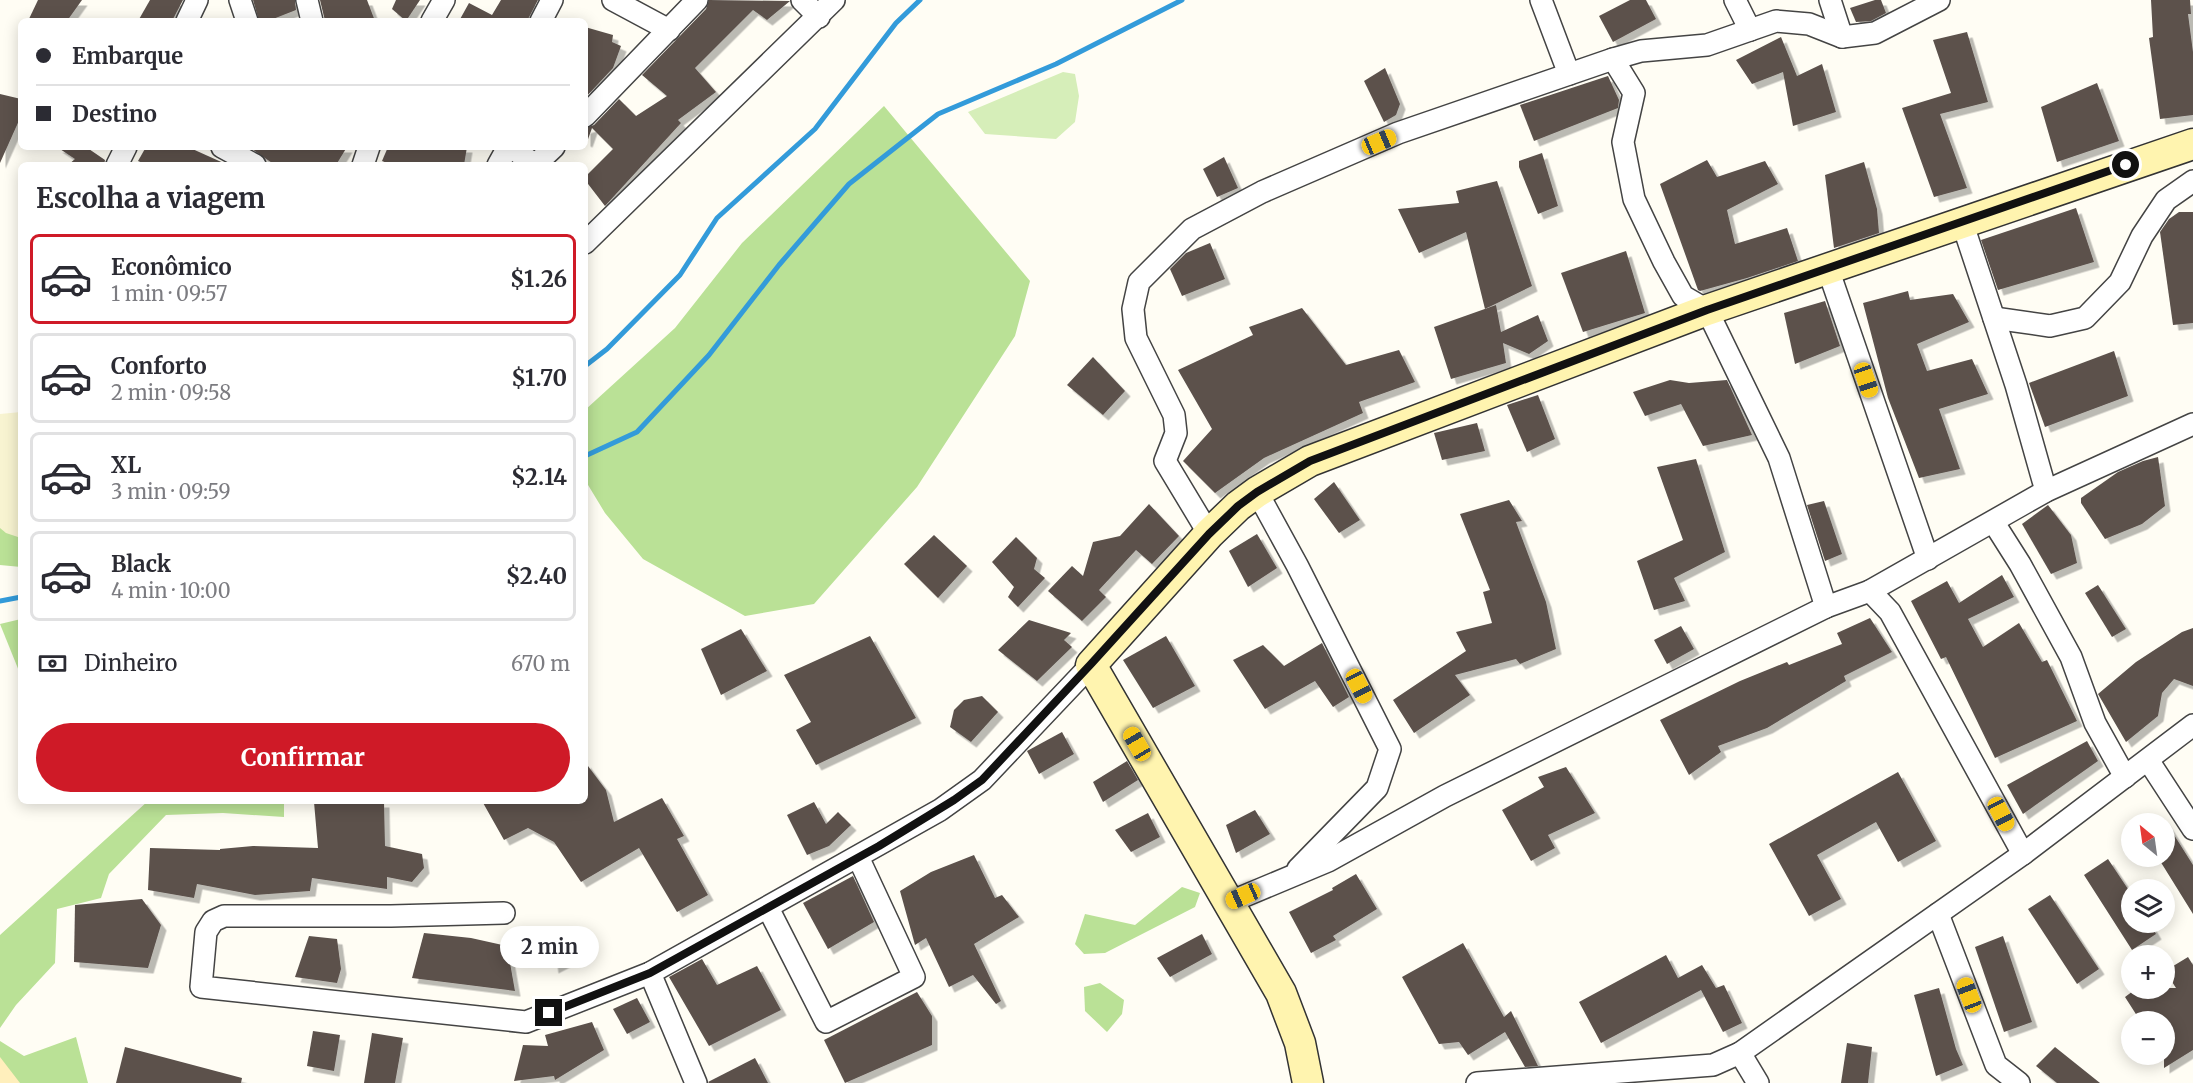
<!DOCTYPE html>
<html lang="pt">
<meta charset="utf-8">
<style>
body{margin:0;font-family:Merriweather,serif;background:#f7f7f7;color:#2b2b33;height:100vh;display:flex;flex-direction:column;font-size:22px;white-space:nowrap}
*{box-sizing:border-box;margin:0}
p{font-size:20px;color:#7c7c81}
.icon{flex:none;width:33px;height:33px;fill:none;stroke:currentColor;stroke-width:2;stroke-linecap:round;stroke-linejoin:round}
.map{position:relative;flex:1;overflow:hidden}
.side{position:absolute;left:18px;top:162px;width:570px;height:642px;display:flex;flex-direction:column;background:#fff;border-radius:9px;box-shadow:0 3px 15px #0003}
.side>*{flex:none}
.hud{position:absolute;left:18px;top:18px;width:570px;height:132px;border-radius:9px;box-shadow:0 3px 15px #0003;display:grid;align-content:center;height:132px;padding:0 18px;background:#fff}
.needle{width:39px;rotate:331deg}
.tools{position:absolute;left:2121px;top:813px;display:grid;gap:12px}
.tools a{display:grid;place-items:center;width:54px;height:54px;border-radius:50%;background:#fff;box-shadow:0 3px 15px #0003;font-size:30px}
.end{position:absolute;width:27px;height:27px;margin:-14px;border:8px solid #111;background:#fff;box-shadow:0 0 0 3px #fff}
.from{border-radius:50%}
.bubble{position:absolute;height:42px;border-radius:21px;background:#fff;box-shadow:0 3px 15px #0003;font-size:20px;font-weight:700;line-height:42px;text-align:center}
.car{position:absolute;width:18px;height:36px;margin:-18px -9px;border-radius:8px;box-shadow:0 0 4px 2px #0007;background:linear-gradient(#f5c518 24%,#345 0 40%,#f5c518 0 76%,#345 0 86%,#f5c518 0)}
.hud b{display:flex;align-items:center;gap:21px;height:57px;font-size:22px}
.hud b+b{border-top:2px solid #e1e1e2}
.hud i{width:15px;height:15px;background:#2b2b33}
ul{padding:0;list-style:none}
li{display:flex;align-items:center;gap:18px;height:90px;margin:0 12px 9px;padding:0 6px;border:3px solid #e1e1e2;border-radius:9px}
li div{flex:1}
li b{display:block;font-size:22px}
li em{font-style:normal;font-weight:700}
li.current{border-color:#cf1a27}
li>.icon{width:54px;height:54px;stroke-width:1.5}
h2{padding:0 18px;font-size:27px;line-height:72px}
.pay{display:flex;align-items:center;gap:15px;height:66px;padding:0 18px;font-size:22px}
.pay p{margin-inline-start:auto}
.button{display:flex;gap:12px;margin-top:auto;padding:12px 18px}
.button a{flex:1;height:69px;border-radius:36px;background:#cf1a27;color:#fff;font-size:24px;font-weight:700;line-height:69px;text-align:center}
.map>svg:first-child{display:block}
.farmland{fill:#f8f4d1}
.green{fill:#d6eeb9}
.forest{fill:#bae196}
.sand{fill:#ffefbc}
.lines{fill:none;stroke-linecap:round;stroke-linejoin:round}
.stream{stroke:#339bda;stroke-width:5}
.building{fill:#5b514c;filter:url(#shadow)}
.street-casing{stroke:#444;stroke-width:24}
.secondary-casing{stroke:#333;stroke-width:33}
.street{stroke:#fff;stroke-width:21}
.secondary{stroke:#fff4af;stroke-width:30}
.route{stroke:#111;stroke-width:8}
</style>
<div class="map">
<svg width="2193" height="1083" viewBox="0 0 2193 1083">
<defs>
<filter id="shadow"><feDropShadow dx="5.5" dy="5.5" stdDeviation="0" flood-color="#0004"/></filter>
</defs>
<rect width="100%" height="100%" fill="#fffdf4"/>
<!-- farmland -->
<polygon class="farmland" points="21,412 21,546 0,549 0,414"/>
<!-- green -->
<polygon class="green" points="1063,72 1075,74 1079,96 1075,122 1056,139 985,134 968,112"/>
<!-- forest -->
<g class="forest">
<polygon points="884,106 1030,281 1015,336 917,487 814,604 745,616 643,559 605,513 585,480 585,410 675,328 742,243"/>
<polygon points="0,528 6,533 21,538 21,567 0,565"/>
<polygon points="21,619 21,676 0,624"/>
<polygon points="148,801 284,801 284,817 223,813 166,815 109,874 101,898 57,909 55,963 16,1005 0,1028 0,935"/>
<polygon points="1182,887 1200,893 1195,907 1105,953 1084,954 1075,944 1085,914 1135,925"/>
<polygon points="1100,983 1124,1000 1122,1014 1107,1032 1085,1011 1084,987"/>
<polygon points="76,1037 88,1083 0,1083 0,1041 24,1056"/>
</g>
<!-- sand -->
<polygon class="sand" points="0,1057 20,1083 0,1083"/>
<g class="lines">
<!-- stream -->
<g class="stream">
<polyline points="585,366 607,349 680,275 717,218 815,129 896,23 920,0"/>
<polyline points="585,456 637,432 709,355 779,265 849,184 938,114 1056,64 1182,0"/>
<polyline points="0,601 21,597"/>
</g>
</g>
<!-- building -->
<g class="building">
<polygon points="38,0 82,0 67,21 28,21"/>
<polygon points="150,0 183,0 172,21 138,21"/>
<polygon points="253,0 295,0 296,10 268,21 259,21"/>
<polygon points="320,0 367,0 375,21 325,21"/>
<polygon points="396,0 420,0 406,21 392,9"/>
<polygon points="501,0 538,0 527,21 459,21 469,3 492,15"/>
<polygon points="709,0 790,1 767,20 753,10 695,68 716,92 678,120 681,123 605,206 585,180 585,177 613,149 592,128 587,142 585,141 585,128 594,125 619,99 636,116 667,96 642,75 706,9"/>
<polygon points="1630,0 1646,0 1656,19 1613,42 1599,16"/>
<polygon points="1875,0 1881,0 1886,13 1871,21 1856,22 1850,8"/>
<polygon points="2151,0 2190,0 2191,14 2188,14 2193,52 2193,115 2160,119 2149,38 2153,37"/>
<polygon points="585,27 613,35 612,42 621,46 613,68 585,98"/>
<polygon points="1967,32 1988,102 1940,114 1967,188 1934,197 1902,108 1951,93 1933,40"/>
<polygon points="1781,37 1797,76 1822,64 1836,112 1793,126 1783,72 1752,84 1736,60"/>
<polygon points="1385,68 1400,104 1396,115 1384,122 1364,81"/>
<polygon points="1608,76 1619,100 1618,108 1534,141 1520,105"/>
<polygon points="2097,83 2119,141 2057,162 2041,107"/>
<polygon points="0,94 21,99 21,116 0,163"/>
<polygon points="57,147 86,147 105,160 104,165 68,165 75,159"/>
<polygon points="146,147 188,147 228,165 147,165 138,161"/>
<polygon points="249,147 347,147 336,165 275,165"/>
<polygon points="388,147 467,147 464,165 392,165 382,161"/>
<polygon points="1542,153 1558,206 1538,214 1519,167 1519,161"/>
<polygon points="1224,157 1238,188 1217,197 1203,169"/>
<polygon points="1707,160 1717,177 1765,161 1778,184 1727,210 1735,244 1787,228 1798,261 1747,278 1700,291 1698,290 1660,184"/>
<polygon points="1864,162 1877,209 1879,233 1834,248 1825,175"/>
<polygon points="1497,181 1532,286 1485,309 1466,232 1419,253 1398,209 1459,203 1456,191"/>
<polygon points="2076,208 2094,262 1998,290 1981,240"/>
<polygon points="2179,212 2193,212 2193,323 2173,325 2160,232 2169,219"/>
<polygon points="1210,243 1225,279 1182,296 1170,269 1186,253"/>
<polygon points="1626,251 1645,313 1583,332 1561,273"/>
<polygon points="1908,291 1910,300 1953,294 1969,322 1917,344 1927,371 1972,359 1988,394 1939,409 1960,469 1919,478 1888,398 1863,303"/>
<polygon points="1825,301 1840,346 1795,364 1784,313"/>
<polygon points="1496,305 1501,332 1538,315 1548,341 1529,354 1503,343 1506,363 1451,379 1434,327"/>
<polygon points="1302,308 1346,365 1399,350 1415,382 1359,402 1363,413 1264,458 1215,493 1183,461 1212,429 1178,370 1253,335 1249,327"/>
<polygon points="2114,351 2128,396 2045,427 2029,383"/>
<polygon points="1093,357 1125,391 1103,415 1067,385"/>
<polygon points="1670,380 1689,383 1727,380 1752,435 1703,446 1681,404 1645,416 1633,392"/>
<polygon points="1538,395 1555,439 1527,452 1507,405"/>
<polygon points="1477,423 1485,451 1442,460 1434,433"/>
<polygon points="2158,457 2165,506 2142,524 2105,539 2081,503 2081,498 2118,472 2143,461"/>
<polygon points="1696,459 1725,552 1674,578 1685,601 1654,610 1637,561 1683,540 1657,467"/>
<polygon points="1334,482 1360,520 1339,533 1314,499"/>
<polygon points="1509,500 1522,521 1516,522 1546,602 1556,649 1520,664 1516,659 1455,675 1470,695 1414,733 1393,700 1466,651 1456,632 1492,623 1483,592 1490,590 1460,514"/>
<polygon points="1824,501 1842,554 1825,561 1807,505"/>
<polygon points="1149,504 1179,536 1152,564 1136,550 1099,590 1106,597 1082,621 1048,591 1072,566 1083,576 1093,542 1120,536"/>
<polygon points="2048,505 2071,535 2077,563 2051,574 2022,524"/>
<polygon points="1257,534 1277,568 1248,587 1229,551"/>
<polygon points="934,535 967,566 938,598 904,564"/>
<polygon points="1016,537 1037,558 1034,569 1045,578 1018,607 1008,597 1014,587 992,562"/>
<polygon points="2002,575 2014,597 1968,619 1983,647 2019,623 2042,662 2047,660 2077,721 1995,758 1946,657 1941,659 1911,601 1947,581 1959,603"/>
<polygon points="2098,585 2126,629 2112,637 2085,593"/>
<polygon points="1870,618 1892,652 1844,676 1846,681 1767,728 1718,746 1721,752 1689,775 1660,720 1740,681 1787,662 1789,665 1842,644 1837,633"/>
<polygon points="1029,620 1071,633 1064,640 1072,647 1037,681 998,650"/>
<polygon points="1681,626 1694,649 1667,664 1654,640"/>
<polygon points="2193,628 2193,686 2174,679 2162,693 2158,716 2126,742 2098,694 2136,662 2182,632"/>
<polygon points="741,629 767,671 721,695 701,649"/>
<polygon points="870,636 916,718 816,765 796,730 811,722 784,675"/>
<polygon points="1166,636 1195,686 1153,708 1123,660"/>
<polygon points="1322,643 1349,697 1333,707 1315,681 1265,709 1233,660 1263,645 1284,666"/>
<polygon points="982,696 998,712 971,742 950,727 954,710 964,700"/>
<polygon points="1062,732 1074,754 1039,774 1027,751"/>
<polygon points="2087,741 2098,761 2023,814 2007,785"/>
<polygon points="1127,761 1138,780 1103,802 1093,782"/>
<polygon points="585,762 606,790 614,822 662,798 684,836 677,839 708,895 677,912 639,848 581,882 554,842 528,828 504,840 482,801 585,801"/>
<polygon points="1566,767 1595,813 1548,835 1555,848 1531,861 1502,810 1544,787 1538,777"/>
<polygon points="1898,772 1936,841 1898,862 1876,822 1817,855 1841,899 1809,916 1769,844"/>
<polygon points="314,802 384,802 385,846 422,854 424,868 412,882 387,877 387,889 312,878 310,891 255,895 197,884 194,898 148,890 150,848 220,850 220,849 253,846 318,848"/>
<polygon points="814,802 826,824 838,812 851,825 829,846 807,855 787,815"/>
<polygon points="1255,810 1270,834 1236,853 1226,825"/>
<polygon points="1148,813 1160,837 1131,852 1115,830"/>
<polygon points="2164,819 2193,865 2193,914 2157,856 2164,856"/>
<polygon points="974,855 995,898 1002,895 1019,917 974,944 1001,1001 996,1004 973,975 949,987 926,938 915,945 900,891 931,872"/>
<polygon points="2108,859 2132,895 2132,922 2149,922 2156,934 2132,950 2084,875"/>
<polygon points="1356,874 1377,909 1333,936 1336,940 1311,953 1289,912 1333,890 1332,888"/>
<polygon points="853,876 874,922 828,949 803,903"/>
<polygon points="2050,895 2099,969 2077,984 2028,909"/>
<polygon points="142,899 161,925 148,968 74,962 75,905"/>
<polygon points="574,927 586,951 553,968 549,934"/>
<polygon points="424,933 471,938 507,946 515,991 412,978"/>
<polygon points="1202,934 1212,954 1170,977 1157,958"/>
<polygon points="309,936 337,939 341,969 337,983 295,977"/>
<polygon points="2003,936 2032,1022 2004,1032 1975,947"/>
<polygon points="1463,943 1504,1017 1511,1011 1538,1066 1525,1067 1505,1032 1468,1055 1459,1042 1439,1044 1402,977"/>
<polygon points="1666,955 1678,978 1702,965 1716,988 1724,985 1742,1023 1723,1032 1701,990 1601,1043 1579,1002"/>
<polygon points="2188,957 2193,965 2193,1050 2164,1068 2164,1022 2141,1022 2125,997 2137,988 2176,988 2165,971"/>
<polygon points="702,959 717,985 757,966 781,1010 709,1046 669,977"/>
<polygon points="1939,988 1956,1049 1963,1065 1936,1076 1914,995"/>
<polygon points="917,992 932,1016 932,1045 845,1083 824,1040"/>
<polygon points="637,998 650,1022 627,1034 613,1009"/>
<polygon points="592,1022 604,1050 555,1080 554,1076 514,1081 523,1045 548,1046 545,1035"/>
<polygon points="313,1031 340,1035 334,1071 307,1066"/>
<polygon points="372,1033 403,1038 395,1083 364,1083"/>
<polygon points="1847,1043 1872,1047 1868,1083 1841,1083"/>
<polygon points="125,1047 242,1078 241,1083 116,1083"/>
<polygon points="2055,1047 2100,1083 2057,1083 2036,1066"/>
<polygon points="755,1058 768,1083 709,1083 708,1082"/>
</g>
<g class="lines">
<defs>
<g id="street">
<polyline points="240,0 247,21"/>
<polyline points="307,0 312,21"/>
<polyline points="613,0 669,30"/>
<polyline points="802,0 819,17"/>
<polyline points="1541,0 1569,74"/>
<polyline points="1735,0 1750,30"/>
<polyline points="1830,0 1842,37"/>
<polyline points="187,21 197,0"/>
<polyline points="432,21 444,0"/>
<polyline points="541,21 552,0"/>
<polyline points="1613,59 1641,51 1707,45 1776,21 1809,24 1842,37 1875,33 1939,0"/>
<polyline points="585,116 697,0"/>
<polyline points="222,147 255,165"/>
<polyline points="511,147 535,165 554,147"/>
<polyline points="117,165 126,147"/>
<polyline points="363,165 369,147"/>
<polyline points="498,165 508,147"/>
<polyline points="1962,222 2016,385 2046,491"/>
<polyline points="585,243 834,0"/>
<polyline points="1828,269 1928,559"/>
<polyline points="1994,318 2050,326 2085,318 2120,282 2142,236 2166,200 2193,181"/>
<polyline points="1257,492 1297,565 1390,749 1377,788 1298,869"/>
<polyline points="1994,523 2020,564 2071,657 2095,723 2125,777"/>
<polyline points="1209,534 1165,461 1176,433 1174,415 1136,338 1133,309 1139,282 1192,229 1262,192 1398,133 1613,59 1634,93 1623,142 1634,199 1664,262 1683,296 1707,310 1779,458 1826,607 1870,591 1890,612 2023,854"/>
<polyline points="1870,591 2046,491 2193,424"/>
<polyline points="2148,760 2193,829"/>
<polyline points="1230,902 1328,861 1445,796 1826,607"/>
<polyline points="768,908 826,1022 914,977 858,857"/>
<polyline points="504,913 391,916 224,916 213,921 206,932 201,987 526,1022 650,973 940,810 982,780 1091,665"/>
<polyline points="1938,914 1996,1065 2019,1083"/>
<polyline points="650,973 696,1083"/>
<polyline points="1740,1053 1758,1083"/>
<polyline points="1477,1083 1713,1065 1740,1053 2023,854 2193,725"/>
</g>
<polyline id="secondary" points="1308,1083 1300,1043 1281,993 1091,665 1209,534 1238,506 1257,492 1310,461 1707,310 2193,144"/>
</defs>
<!-- street casing -->
<use href="#street" class="street-casing"/>
<!-- secondary casing -->
<use href="#secondary" class="secondary-casing"/>
<!-- street -->
<use href="#street" class="street"/>
<!-- secondary -->
<use href="#secondary" class="secondary"/>
</g>
<g class="lines">
<!-- route -->
<polyline class="route" points="549,1013 650,973 879,846 954,800 982,780 1091,664 1209,534 1238,506 1257,492 1310,461 1707,310 2126,165"/>
</g>
</svg>
<div class="tools">
<a><svg class="needle" viewBox="-14 -14 28 28"><path d="M0-13l5 13h-10z" fill="#e53935"/><path d="M0 13l5-13h-10z" fill="#7c7c81"/></svg></a>
<a><svg class="icon" aria-label="layers" viewBox="0 0 24 24"><path d="M12 4l9 5-9 5-9-5zM3 14l9 5 9-5"/></svg></a>
<a>+</a>
<a>−</a>
</div>
<i class="end from" style="left:2126px;top:165px"></i>
<i class="end" style="left:549px;top:1013px"></i>
<div class="bubble" style="left:500px;top:926px;width:99px">2 min</div>
<i class="car" style="left:1379px;top:142px;rotate:67deg"></i>
<i class="car" style="left:1866px;top:380px;rotate:161deg"></i>
<i class="car" style="left:1359px;top:686px;rotate:153deg"></i>
<i class="car" style="left:1137px;top:744px;rotate:330deg"></i>
<i class="car" style="left:2001px;top:814px;rotate:152deg"></i>
<i class="car" style="left:1243px;top:896px;rotate:246deg"></i>
<i class="car" style="left:1969px;top:995px;rotate:339deg"></i>
<div class="hud">
<b><i class="from"></i>Embarque</b>
<b><i></i>Destino</b>
</div>
<section class="side">
<h2>Escolha a viagem</h2>
<ul>
<li class="current"><svg class="icon" aria-label="car" viewBox="0 0 24 24"><path d="M5 17H2v-5l4-1 3-4h7l3 4 3 1v5h-3M9 17h6M6 11h13"/><circle cx="7" cy="17" r="2"/><circle cx="17" cy="17" r="2"/></svg><div><b>Econômico</b><p>1 min · 09:57</p></div><em>$1.26</em></li>
<li><svg class="icon" aria-label="car" viewBox="0 0 24 24"><path d="M5 17H2v-5l4-1 3-4h7l3 4 3 1v5h-3M9 17h6M6 11h13"/><circle cx="7" cy="17" r="2"/><circle cx="17" cy="17" r="2"/></svg><div><b>Conforto</b><p>2 min · 09:58</p></div><em>$1.70</em></li>
<li><svg class="icon" aria-label="car" viewBox="0 0 24 24"><path d="M5 17H2v-5l4-1 3-4h7l3 4 3 1v5h-3M9 17h6M6 11h13"/><circle cx="7" cy="17" r="2"/><circle cx="17" cy="17" r="2"/></svg><div><b>XL</b><p>3 min · 09:59</p></div><em>$2.14</em></li>
<li><svg class="icon" aria-label="car" viewBox="0 0 24 24"><path d="M5 17H2v-5l4-1 3-4h7l3 4 3 1v5h-3M9 17h6M6 11h13"/><circle cx="7" cy="17" r="2"/><circle cx="17" cy="17" r="2"/></svg><div><b>Black</b><p>4 min · 10:00</p></div><em>$2.40</em></li>
</ul>
<div class="pay"><svg class="icon" aria-label="cash" viewBox="0 0 24 24"><path d="M3 7h18v10H3z"/><circle cx="12" cy="12" r="2"/></svg>Dinheiro<p>670 m</p></div>
<div class="button"><a>Confirmar</a></div>
</section>
</div>
